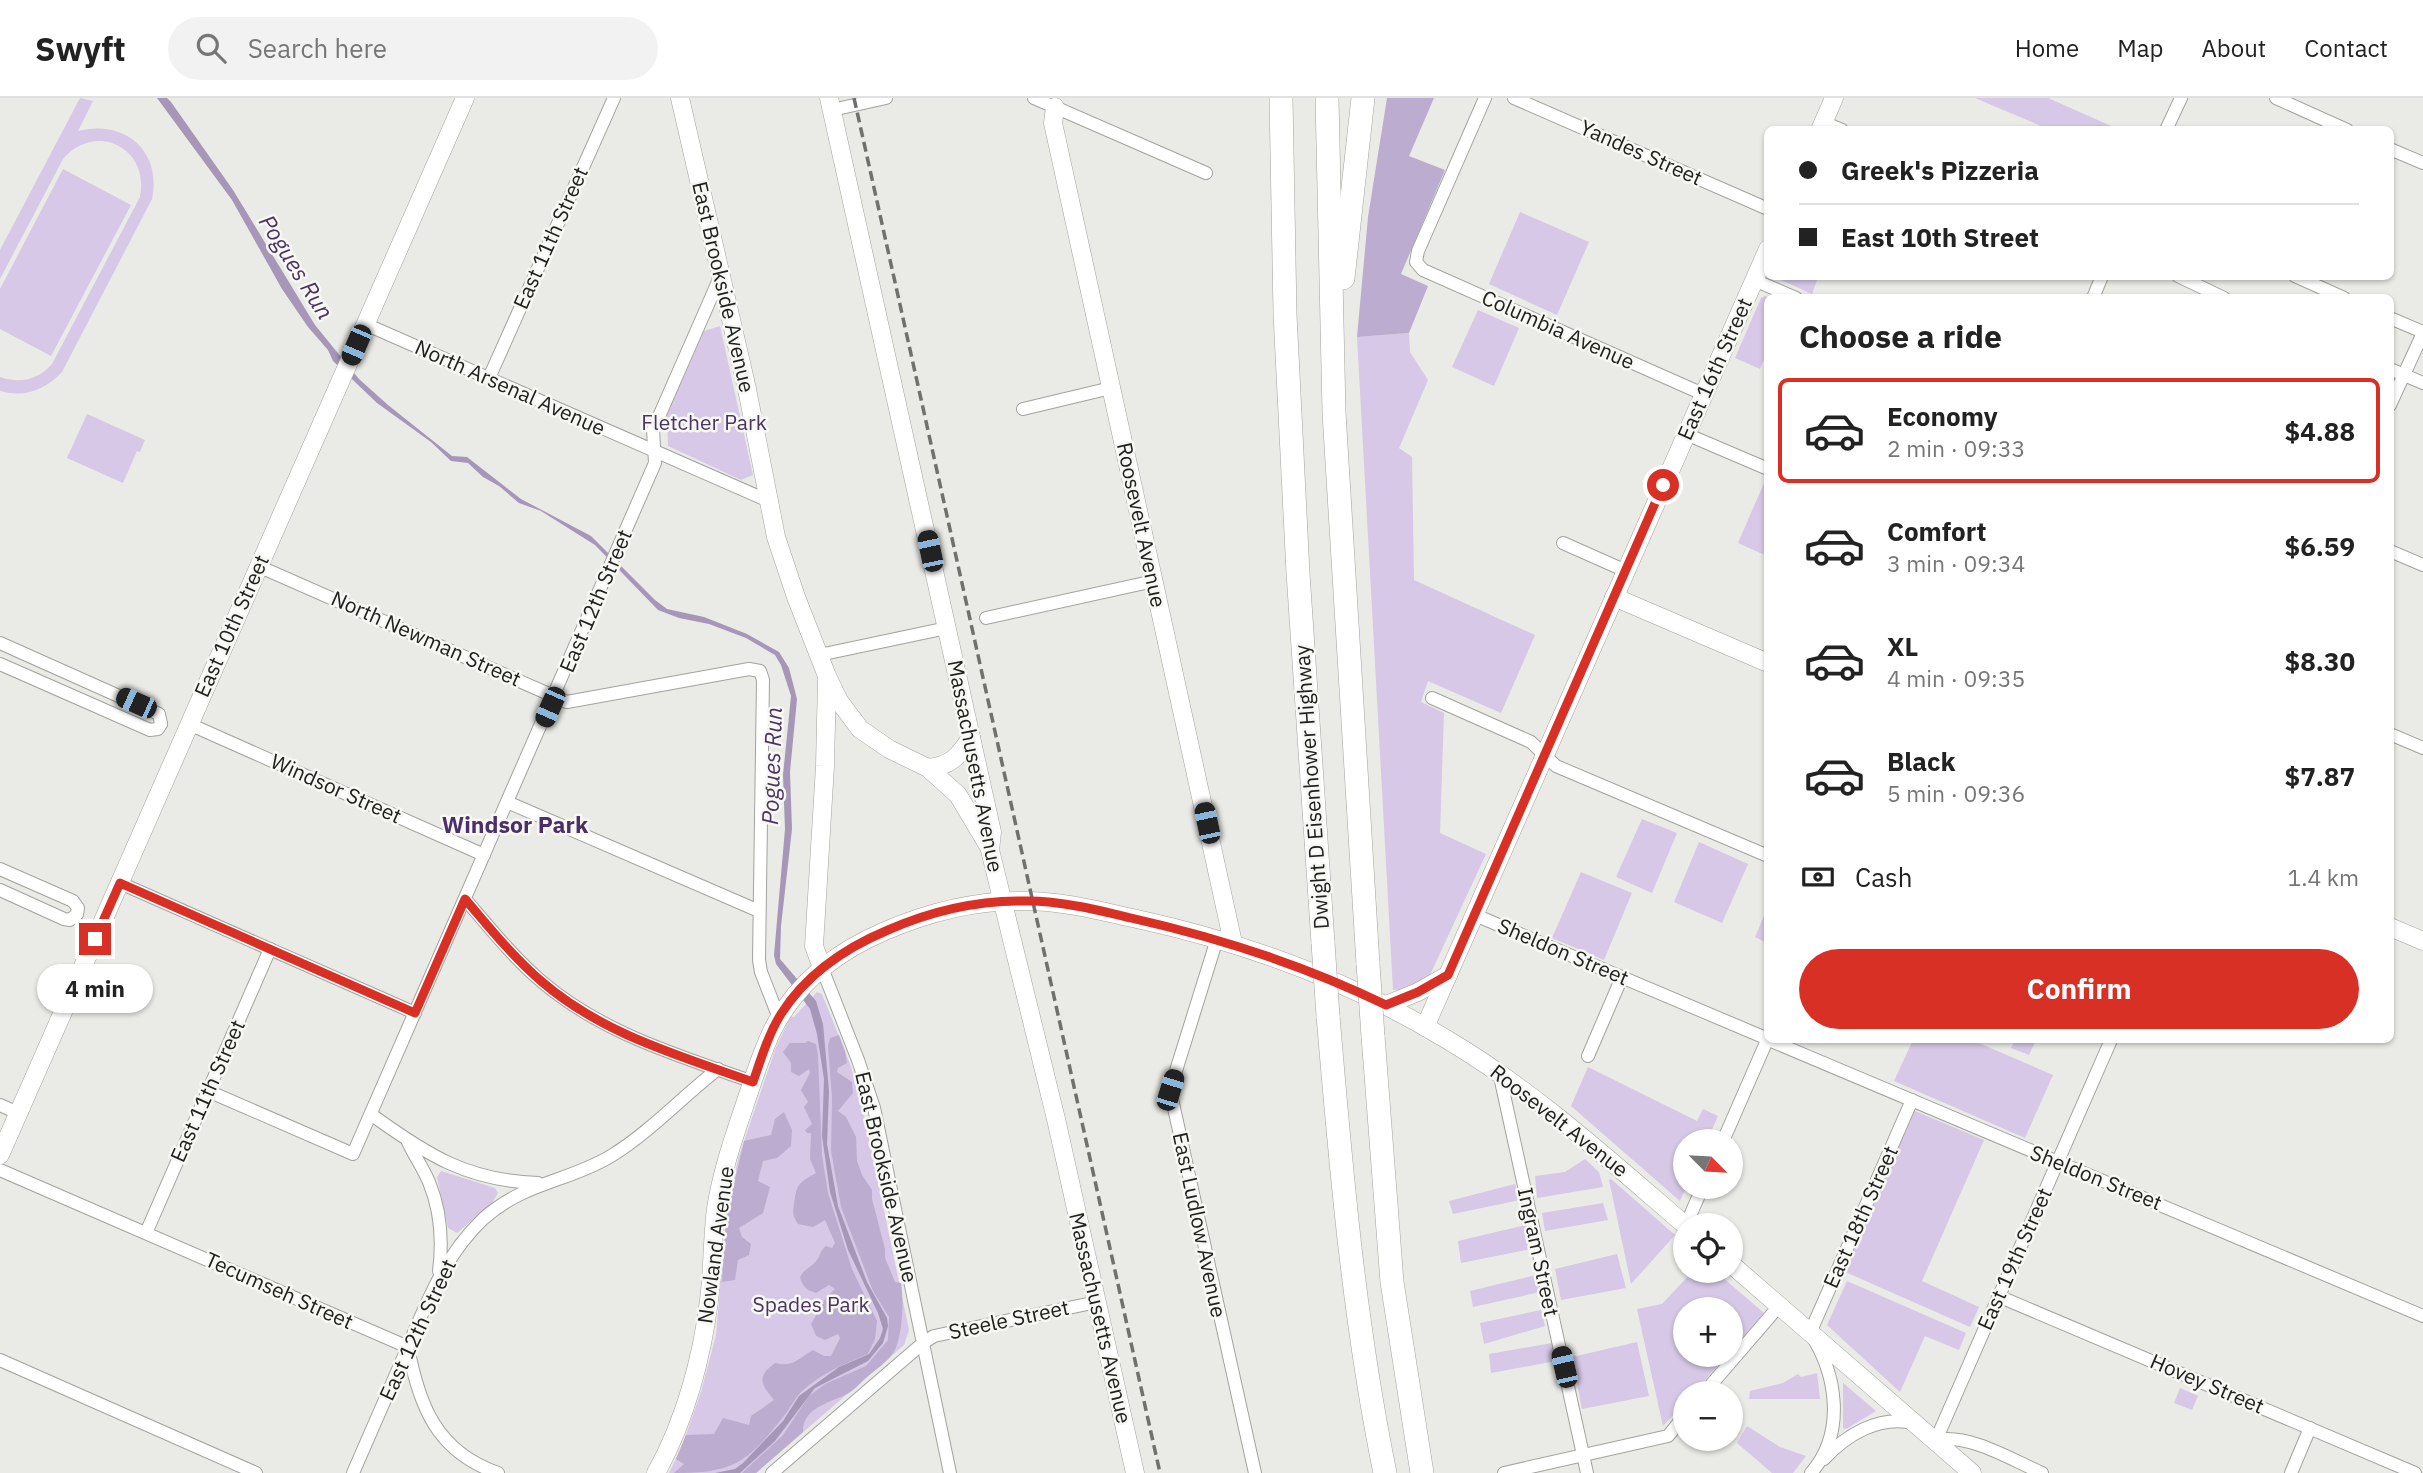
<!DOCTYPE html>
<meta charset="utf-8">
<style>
body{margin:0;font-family:"IBM Plex Sans",sans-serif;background:#f2f2f2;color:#222;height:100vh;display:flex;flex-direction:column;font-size:26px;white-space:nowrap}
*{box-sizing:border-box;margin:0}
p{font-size:23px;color:#767676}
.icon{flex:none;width:38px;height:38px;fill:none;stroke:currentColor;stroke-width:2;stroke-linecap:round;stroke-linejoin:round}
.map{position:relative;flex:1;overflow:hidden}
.panel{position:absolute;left:1764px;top:196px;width:630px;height:749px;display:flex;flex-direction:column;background:#fff;border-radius:10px;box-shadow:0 2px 5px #0004}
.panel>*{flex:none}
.guide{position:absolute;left:1764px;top:28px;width:630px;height:154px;border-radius:10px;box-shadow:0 2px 5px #0004;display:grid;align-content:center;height:154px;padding:0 35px;background:#fff}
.needle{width:46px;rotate:114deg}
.controls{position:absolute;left:1673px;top:1031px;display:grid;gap:14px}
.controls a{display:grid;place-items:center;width:70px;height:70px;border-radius:50%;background:#fff;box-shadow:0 2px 5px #0004;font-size:35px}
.end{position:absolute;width:32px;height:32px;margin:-16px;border:9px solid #d93025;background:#fff;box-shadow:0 0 0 4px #fff}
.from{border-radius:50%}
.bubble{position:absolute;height:49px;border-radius:24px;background:#fff;box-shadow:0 2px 5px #0004;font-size:23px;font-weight:800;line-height:49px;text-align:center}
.car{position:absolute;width:21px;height:42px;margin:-21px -10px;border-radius:9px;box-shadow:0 0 5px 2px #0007;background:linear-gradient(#222 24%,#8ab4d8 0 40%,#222 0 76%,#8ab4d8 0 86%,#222 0)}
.guide b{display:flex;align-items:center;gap:24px;height:66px;font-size:26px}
.guide b+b{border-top:2px solid #e0e0e0}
.guide i{width:18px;height:18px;background:#222}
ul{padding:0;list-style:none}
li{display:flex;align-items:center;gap:21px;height:105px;margin:0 14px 10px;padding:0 21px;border:4px solid transparent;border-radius:10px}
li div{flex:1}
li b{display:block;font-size:26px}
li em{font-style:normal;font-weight:800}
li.current{border-color:#d93025}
li>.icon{width:63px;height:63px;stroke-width:1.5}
h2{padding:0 35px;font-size:32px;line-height:84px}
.pay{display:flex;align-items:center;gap:18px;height:77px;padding:0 35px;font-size:26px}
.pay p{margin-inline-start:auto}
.cta{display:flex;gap:14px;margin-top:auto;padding:14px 35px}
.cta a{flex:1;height:80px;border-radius:42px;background:#d93025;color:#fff;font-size:28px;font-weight:800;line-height:80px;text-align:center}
header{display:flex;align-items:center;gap:42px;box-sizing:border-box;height:98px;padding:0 35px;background:#fff;border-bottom:2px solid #e0e0e0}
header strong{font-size:33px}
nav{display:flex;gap:38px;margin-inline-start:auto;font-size:24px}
.search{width:490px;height:63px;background:#f2f2f2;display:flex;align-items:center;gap:18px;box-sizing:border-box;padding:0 24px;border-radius:38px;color:#767676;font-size:26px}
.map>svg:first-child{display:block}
.green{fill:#d6c8e6}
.forest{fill:#bcaccf}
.water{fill:#a696b8}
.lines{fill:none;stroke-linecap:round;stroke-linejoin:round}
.street-casing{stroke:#a2a29e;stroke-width:14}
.secondary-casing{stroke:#a2a29e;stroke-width:19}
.highway-casing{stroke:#a2a29e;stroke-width:24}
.street{stroke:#fff;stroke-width:12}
.secondary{stroke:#fff;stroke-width:18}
.highway{stroke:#fff;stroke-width:23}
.rail{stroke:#70716e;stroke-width:3.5;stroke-dasharray:10 5;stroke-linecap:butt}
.highway-bridge-casing{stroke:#a2a29e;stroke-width:24;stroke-linecap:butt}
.highway-bridge{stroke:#fff;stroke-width:23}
.route{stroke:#d93025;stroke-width:9}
.labels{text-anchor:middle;stroke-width:5;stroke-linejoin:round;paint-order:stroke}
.street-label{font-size:21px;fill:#20201f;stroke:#f7f8f3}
.park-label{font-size:21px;fill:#4b3362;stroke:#f7f8f3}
.water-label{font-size:23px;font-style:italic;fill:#4b3362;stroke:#f7f8f3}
.neighbourhood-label{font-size:23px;font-weight:bold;fill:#4c2e68;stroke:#f7f8f3}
</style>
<header>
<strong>Swyft</strong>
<div class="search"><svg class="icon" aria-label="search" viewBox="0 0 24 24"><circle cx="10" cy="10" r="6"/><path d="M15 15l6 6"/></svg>Search here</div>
<nav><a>Home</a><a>Map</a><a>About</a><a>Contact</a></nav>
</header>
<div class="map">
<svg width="2423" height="1375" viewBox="0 0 2423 1375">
<rect width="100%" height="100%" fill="#eaebe6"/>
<!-- green -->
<g class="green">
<path d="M80 0 93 3 78 33C125 21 162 53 152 101L62 274C45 292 25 300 0 293V279C20 286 38 282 52 266L140 99C150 50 96 23 63 61L0 181V152Z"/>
<polygon points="1975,0 2048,0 2118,31 2048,31"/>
<polygon points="63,71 131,107 51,258 0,231 0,191"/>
<polygon points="1520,114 1589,144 1557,217 1489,186"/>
<polygon points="1774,179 1774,178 1818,179 1812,196"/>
<polygon points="1765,198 1768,199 1767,254 1760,271 1735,260 1761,200"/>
<polygon points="1478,212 1519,230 1494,288 1452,269"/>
<polygon points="720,228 753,377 741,382 668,348 667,317 704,233"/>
<polygon points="1409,235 1410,254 1428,282 1399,350 1412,359 1414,482 1535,537 1501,615 1428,583 1421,604 1444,615 1440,735 1486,756 1430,877 1411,891 1393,892 1357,239"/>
<polygon points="87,316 145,342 140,354 137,353 123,385 67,360"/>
<polygon points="1764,385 1767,387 1767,458 1738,445"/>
<polygon points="1642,721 1677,735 1652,795 1616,779"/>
<polygon points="1699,744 1748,766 1722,825 1674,804"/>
<polygon points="1581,774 1632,795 1604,862 1552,840"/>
<polygon points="1767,811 1767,845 1755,839"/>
<polygon points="817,894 822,896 850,966 861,1002 909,1232 904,1247 756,1375 669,1375 682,1348 701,1294 716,1237 726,1121 738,1061 776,949 791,918 794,919"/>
<polygon points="1913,942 1972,942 2053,977 2025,1040 1894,983"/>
<polygon points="2015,942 2036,942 2029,957 2011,950"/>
<polygon points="1588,969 1697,1023 1703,1011 1718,1018 1707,1043 1685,1043 1686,1089 1680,1103 1571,1008"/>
<polygon points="1911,1013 1915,1013 1984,1042 1922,1183 1979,1209 1970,1229 1843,1173"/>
<polygon points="1585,1061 1599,1074 1603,1089 1537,1100 1535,1078 1565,1074"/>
<polygon points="441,1073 495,1090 498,1095 492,1105 457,1135 448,1130 437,1079"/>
<polygon points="1611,1081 1675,1137 1631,1186 1609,1082"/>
<polygon points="1515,1086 1520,1102 1453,1116 1449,1103"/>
<polygon points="1603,1105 1608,1122 1545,1133 1542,1115"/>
<polygon points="1526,1127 1531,1151 1461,1165 1458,1143"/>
<polygon points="1617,1156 1626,1190 1561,1202 1555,1171"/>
<polygon points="1715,1173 1764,1215 1731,1253 1731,1211 1685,1211 1685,1256 1727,1257 1694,1295 1685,1295 1685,1305 1663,1328 1637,1211 1662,1206 1693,1173"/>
<polygon points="1536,1177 1540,1194 1473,1209 1470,1193"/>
<polygon points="1847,1183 1966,1235 1959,1252 1925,1238 1900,1294 1827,1227"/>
<polygon points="1541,1212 1545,1228 1484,1246 1480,1225"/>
<polygon points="1637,1244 1649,1298 1582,1311 1572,1259"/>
<polygon points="1552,1245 1556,1263 1491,1275 1489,1256"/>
<polygon points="1817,1275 1820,1301 1749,1301 1750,1293 1783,1285 1798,1276 1801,1279"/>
<polygon points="1843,1285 1876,1313 1846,1331 1843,1330"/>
<polygon points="2180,1290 2198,1298 2192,1312 2174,1305"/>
<polygon points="1747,1328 1780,1349 1806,1358 1793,1375 1772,1375 1737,1345"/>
</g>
<!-- forest -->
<g class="forest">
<polygon points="1387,0 1434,0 1409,58 1445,72 1401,176 1428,188 1409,235 1357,239 1368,119"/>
<path d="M839 937 845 953 847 965 838 970 837 974 852 984 853 995 838 1013 846 1019 856 1039 857 1063 862 1077 872 1092V1101L885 1151V1160L895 1184 901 1185C904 1202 903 1244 891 1258 884 1266 874 1273 866 1280 860 1285 853 1294 845 1297 828 1305 802 1311 803 1334L756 1375H742L783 1337 809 1298 825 1286 866 1268 888 1242 889 1219 873 1193 841 1109 831 1053 832 1000 828 948 830 940Z"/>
<path d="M808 943 816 946 818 957 822 1057 828 1095 852 1171 877 1223 875 1241 868 1256C844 1266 822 1275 802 1293 794 1301 790 1311 783 1319 747 1365 733 1375 674 1375L684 1366 676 1361 686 1337 714 1336 723 1320 749 1327 751 1318 774 1302C761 1286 756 1279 775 1265 793 1270 799 1260 813 1252L824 1258H831L840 1240 838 1236 825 1242 816 1238 811 1226 827 1198 835 1191 829 1187 816 1195C806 1192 803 1189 800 1179 804 1171 812 1169 817 1162 821 1156 820 1153 826 1148L832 1150 835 1145 825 1122 813 1129 798 1126C792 1116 793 1115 794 1105 797 1085 799 1085 816 1075L810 1061 811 1035H807L805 1032 812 1026 804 1009 808 1004 801 992 810 975 809 971 799 978 791 974V965L783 954 790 945H805Z"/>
<polygon points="784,1014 792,1032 791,1048 777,1060 763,1063 758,1083 770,1089 763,1115 739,1130 742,1139 751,1146 749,1157 738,1162 735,1182 722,1184 726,1121 744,1043 771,1037 775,1021"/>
</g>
<!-- water -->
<polygon class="water" points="157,0 167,0 171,4 233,92 315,227 359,281 388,307 452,358 467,359 521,401 591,438 655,502 667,511 704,519 747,536 779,554 789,570 797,601 790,674 792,731 781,828 780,861 816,903 823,926 829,993 827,1046 838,1108 867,1184 887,1220 888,1228 883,1245 868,1263 815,1290 775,1343 740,1375 715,1375 735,1371 743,1365 783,1323 799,1298 839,1269 869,1256 880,1240 883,1231 878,1215 848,1152 830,1094 822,1038 824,981 817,936 810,911 776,866 774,857 785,731 783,677 791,598 781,567 775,557 746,540 709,526 679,520 658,512 595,447 541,413 519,405 499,388 483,379 468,365 451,363 431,344 377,305 333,263 328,252 308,229 282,191 232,102"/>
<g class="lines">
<defs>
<g id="street">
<polyline points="1034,0 1206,75"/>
<polyline points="1485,0 1418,153 1416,164 1423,172 1703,296"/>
<polyline points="1514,0 1768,111"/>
<polyline points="2276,0 2347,32"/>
<polyline points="832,12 886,0"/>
<polyline points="1823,24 1842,32"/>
<polyline points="2166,32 2181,0"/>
<polyline points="2390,51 2423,65"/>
<polyline points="2178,178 2224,200"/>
<polyline points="2295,178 2344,200"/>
<polyline points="1754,182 1796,200"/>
<polyline points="2093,200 2102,178"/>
<polyline points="2390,220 2423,234"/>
<polyline points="365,226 771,404"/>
<polyline points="2390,271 2423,285"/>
<polyline points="489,280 614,0"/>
<polyline points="2390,307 2423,235"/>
<polyline points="1023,311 1111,290"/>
<polyline points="1686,336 1768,371"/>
<polyline points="1563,445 1626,473"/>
<polyline points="2390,453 2423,467"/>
<polyline points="258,468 567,604 749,571 760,573 763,582 759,862 761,874 779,920"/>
<polyline points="986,520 1154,483"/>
<polyline points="0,545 159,616 161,626"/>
<polyline points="819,557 947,530"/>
<polyline points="0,566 150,632 158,631 161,626"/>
<polyline points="1432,600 1531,644 1556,668 1768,758"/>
<polyline points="189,626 484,757"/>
<polyline points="2390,636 2423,650"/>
<polyline points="507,704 759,813"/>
<polyline points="0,771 73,803 78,810 77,816"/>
<polyline points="120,785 415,915"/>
<polyline points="0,792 64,821 70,822 77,816"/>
<path d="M465 801C489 829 513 859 541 883 603 936 678 957 753 984"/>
<polyline points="1475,817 1768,941"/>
<polyline points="1217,841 1170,992 1255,1375"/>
<polyline points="822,870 858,962 874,1010 950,1375"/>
<polyline points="1769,942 2423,1218"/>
<polyline points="1588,958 1622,879"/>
<polyline points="1499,974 1587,1375"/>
<polyline points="208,993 353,1056 655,365 653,332 721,177"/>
<polyline points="0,1007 18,1015"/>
<path d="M372 1017C427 1057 468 1083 538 1085"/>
<polyline points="1723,1043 1768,940"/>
<path d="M408 1044C414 1057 423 1070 429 1084 441 1113 443 1142 439 1173"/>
<path d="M0 1072 408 1249C419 1308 437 1354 498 1375"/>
<polyline points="1686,1127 1703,1088"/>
<polyline points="146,1135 270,851"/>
<polyline points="1998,1198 2415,1375"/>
<polyline points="0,1262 256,1375"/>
<polyline points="1704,1295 1779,1208"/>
<polyline points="1936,1342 2111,942"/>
<path d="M1936 1342C1971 1336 2010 1361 2042 1375"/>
<path d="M1824 1361C1846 1337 1879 1317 1913 1325"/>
<path d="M353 1375C370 1336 387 1297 404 1258 425 1209 443 1159 483 1121 524 1084 568 1084 611 1058 650 1034 682 999 718 971"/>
<polyline points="772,1375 923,1245 934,1238 1097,1204"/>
<polyline points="1504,1375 1668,1338 1685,1317"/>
<path d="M1811 1375C1846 1335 1837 1276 1810 1235L1912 1002"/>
<polyline points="2291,1375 2310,1330"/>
</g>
<g id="secondary">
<polyline points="680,0 747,291 776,439 796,499 827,578 839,603 860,631 889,651 928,670 958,697 989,749"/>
<polyline points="829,0 992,734 990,752 1056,1021 1135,1375"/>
<polyline points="1055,9 1053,25 1233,845"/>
<polyline points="1820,32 1834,0"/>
<polyline points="1614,499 1768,565"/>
<path d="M928 670C951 668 959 658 971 639"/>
<polyline points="2390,829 2423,843"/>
<polyline points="822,870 814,848 825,668 827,582"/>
<polyline points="1386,907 1418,894 1448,877"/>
<polyline points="1425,929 1768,151"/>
<polyline points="0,1057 465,0"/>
<polyline points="1731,1166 1972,1375"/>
<path d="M656 1375C685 1323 702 1260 709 1202 713 1172 712 1141 716 1111 722 1071 736 1033 749 994 756 973 763 951 773 931 797 884 838 853 885 833 929 814 976 802 1025 803 1062 803 1100 813 1137 821 1247 845 1350 883 1446 941 1534 993 1608 1061 1685 1127"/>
</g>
<g id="highway">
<polyline points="1281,0 1285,216 1298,475 1323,845"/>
<polyline points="1327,0 1334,315 1368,866"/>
<polyline points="1343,180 1363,0"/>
<path d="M1328 918C1341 1071 1354 1224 1385 1375"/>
<polyline points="1373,938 1392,1184 1422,1375"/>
</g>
</defs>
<!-- street casing -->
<use href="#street" class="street-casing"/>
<!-- secondary casing -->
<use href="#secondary" class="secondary-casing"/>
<!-- highway casing -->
<use href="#highway" class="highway-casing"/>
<!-- street -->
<use href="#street" class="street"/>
<!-- secondary -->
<use href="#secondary" class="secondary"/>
<!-- highway -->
<use href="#highway" class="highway"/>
<!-- rail -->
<polyline class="rail" points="854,0 1160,1375"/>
<defs>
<g id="highway-bridge">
<polyline points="1323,845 1328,918"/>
<polyline points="1368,866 1373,938"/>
</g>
</defs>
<!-- highway-bridge casing -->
<use href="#highway-bridge" class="highway-bridge-casing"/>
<!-- highway-bridge -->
<use href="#highway-bridge" class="highway-bridge"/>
</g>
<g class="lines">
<!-- route -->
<path class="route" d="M95 841 120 785 415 915 465 801C489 829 513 859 541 883 602 936 678 957 753 984 761 961 768 937 781 916 807 875 845 850 888 832 931 813 979 802 1027 803 1062 803 1098 812 1131 820 1220 840 1304 867 1386 907L1418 894 1448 877 1663 387"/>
</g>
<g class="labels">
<!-- street labels -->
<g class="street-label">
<text transform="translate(1641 55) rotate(24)" y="7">Yandes Street</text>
<text transform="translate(551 140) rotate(-66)" y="7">East 11th Street</text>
<text transform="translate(723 189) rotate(77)" y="7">East Brookside Avenue</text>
<text transform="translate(1558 232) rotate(24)" y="7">Columbia Avenue</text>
<text transform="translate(1715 271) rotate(-66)" y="7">East 16th Street</text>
<text transform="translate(510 290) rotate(24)" y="7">North Arsenal Avenue</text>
<text transform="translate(1141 427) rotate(78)" y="7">Roosevelt Avenue</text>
<text transform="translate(596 503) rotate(-67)" y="7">East 12th Street</text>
<text transform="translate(232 528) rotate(-66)" y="7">East 10th Street</text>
<text transform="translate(426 541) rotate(24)" y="7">North Newman Street</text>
<text transform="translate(975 668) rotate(79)" y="7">Massachusetts Avenue</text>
<text transform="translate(1312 689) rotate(-94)" y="7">Dwight D Eisenhower Highway</text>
<text transform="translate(336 691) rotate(24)" y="7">Windsor Street</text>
<text transform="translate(1563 854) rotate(23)" y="7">Sheldon Street</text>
<text transform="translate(208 993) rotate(-66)" y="7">East 11th Street</text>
<text transform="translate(1559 1023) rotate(38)" y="7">Roosevelt Avenue</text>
<text transform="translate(886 1079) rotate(77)" y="7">East Brookside Avenue</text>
<text transform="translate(2096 1080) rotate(22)" y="7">Sheldon Street</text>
<text transform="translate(1861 1119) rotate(-66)" y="7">East 18th Street</text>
<text transform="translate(1199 1127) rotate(78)" y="7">East Ludlow Avenue</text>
<text transform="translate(716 1147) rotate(-82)" y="7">Nowland Avenue</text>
<text transform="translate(1538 1154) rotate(78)" y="7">Ingram Street</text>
<text transform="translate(2015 1161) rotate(-66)" y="7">East 19th Street</text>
<text transform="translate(279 1193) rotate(24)" y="7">Tecumseh Street</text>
<text transform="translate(1100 1220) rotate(77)" y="7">Massachusetts Avenue</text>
<text transform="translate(1009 1222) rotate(-12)" y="7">Steele Street</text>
<text transform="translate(418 1232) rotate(-65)" y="7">East 12th Street</text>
<text transform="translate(2207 1286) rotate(23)" y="7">Hovey Street</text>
</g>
<!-- park labels -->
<g class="park-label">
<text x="704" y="332">Fletcher Park</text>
<text x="811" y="1214">Spades Park</text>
</g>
<!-- water labels -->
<g class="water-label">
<text transform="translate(296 169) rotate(58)" y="8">Pogues Run</text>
<text transform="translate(772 668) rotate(-88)" y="8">Pogues Run</text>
</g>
<!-- neighbourhood labels -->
<g class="neighbourhood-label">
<text x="515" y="735">Windsor Park</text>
</g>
</g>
</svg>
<div class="controls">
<a><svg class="needle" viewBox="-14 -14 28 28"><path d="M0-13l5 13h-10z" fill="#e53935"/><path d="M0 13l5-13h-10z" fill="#767676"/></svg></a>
<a><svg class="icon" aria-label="locate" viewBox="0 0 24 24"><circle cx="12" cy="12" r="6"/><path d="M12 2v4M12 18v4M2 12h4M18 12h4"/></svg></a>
<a>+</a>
<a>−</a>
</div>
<i class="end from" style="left:1663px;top:387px"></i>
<i class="end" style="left:95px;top:841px"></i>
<div class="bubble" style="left:37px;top:866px;width:116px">4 min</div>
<i class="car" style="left:356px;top:247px;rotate:203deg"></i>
<i class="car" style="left:930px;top:453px;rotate:348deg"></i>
<i class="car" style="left:136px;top:605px;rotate:294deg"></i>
<i class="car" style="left:550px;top:609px;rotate:204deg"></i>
<i class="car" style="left:1207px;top:725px;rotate:348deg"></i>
<i class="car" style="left:1170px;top:992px;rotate:17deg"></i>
<i class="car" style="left:1564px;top:1269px;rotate:347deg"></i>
<div class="guide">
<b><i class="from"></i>Greek's Pizzeria</b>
<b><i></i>East 10th Street</b>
</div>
<section class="panel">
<h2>Choose a ride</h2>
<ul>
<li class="current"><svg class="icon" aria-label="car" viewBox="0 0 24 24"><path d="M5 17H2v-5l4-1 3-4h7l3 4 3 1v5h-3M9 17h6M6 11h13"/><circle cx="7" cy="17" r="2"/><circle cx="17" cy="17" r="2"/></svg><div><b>Economy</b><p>2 min · 09:33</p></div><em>$4.88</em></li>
<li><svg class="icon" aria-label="car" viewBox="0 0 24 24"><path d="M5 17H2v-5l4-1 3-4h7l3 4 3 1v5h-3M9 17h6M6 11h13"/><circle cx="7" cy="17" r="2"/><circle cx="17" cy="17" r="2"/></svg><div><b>Comfort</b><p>3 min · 09:34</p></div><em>$6.59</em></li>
<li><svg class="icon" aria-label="car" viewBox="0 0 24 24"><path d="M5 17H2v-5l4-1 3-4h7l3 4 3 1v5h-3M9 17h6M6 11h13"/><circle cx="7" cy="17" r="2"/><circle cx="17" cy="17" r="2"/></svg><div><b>XL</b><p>4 min · 09:35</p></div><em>$8.30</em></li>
<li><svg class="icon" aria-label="car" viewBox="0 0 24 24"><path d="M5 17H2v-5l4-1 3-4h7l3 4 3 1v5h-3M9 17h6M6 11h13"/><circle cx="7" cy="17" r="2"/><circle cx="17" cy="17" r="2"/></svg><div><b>Black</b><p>5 min · 09:36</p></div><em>$7.87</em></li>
</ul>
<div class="pay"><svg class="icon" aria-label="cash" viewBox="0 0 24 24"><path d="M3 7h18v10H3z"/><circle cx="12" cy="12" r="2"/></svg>Cash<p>1.4 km</p></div>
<div class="cta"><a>Confirm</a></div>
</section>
</div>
